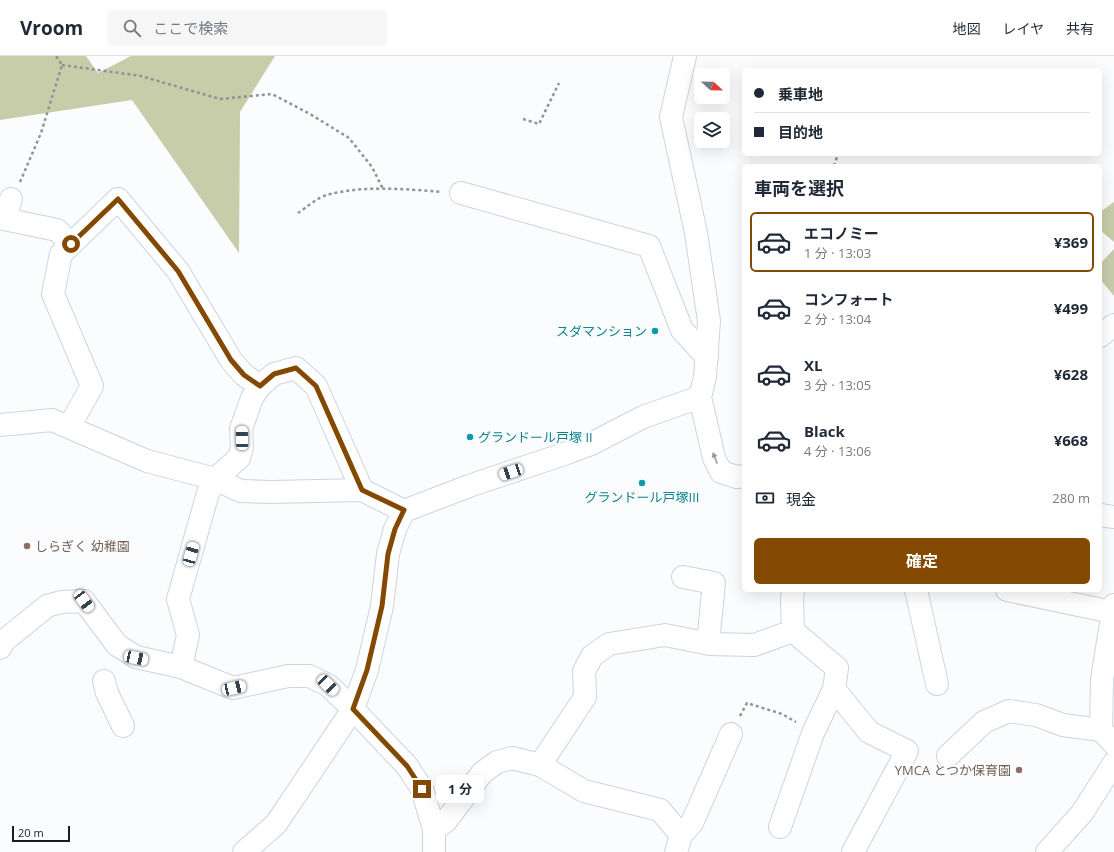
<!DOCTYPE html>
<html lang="ja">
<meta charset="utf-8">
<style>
body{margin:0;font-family:"Open Sans","Noto Sans JP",sans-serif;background:#f6f6f7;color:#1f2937;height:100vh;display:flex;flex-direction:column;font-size:15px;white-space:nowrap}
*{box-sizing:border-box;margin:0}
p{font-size:13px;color:#747a83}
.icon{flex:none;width:22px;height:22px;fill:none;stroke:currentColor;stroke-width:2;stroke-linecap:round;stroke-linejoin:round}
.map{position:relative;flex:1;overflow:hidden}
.panel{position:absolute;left:742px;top:108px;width:360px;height:428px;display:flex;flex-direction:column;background:#fff;border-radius:6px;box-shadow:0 4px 16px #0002}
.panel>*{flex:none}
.guide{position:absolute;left:742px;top:12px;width:360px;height:88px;border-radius:6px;box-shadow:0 4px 16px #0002;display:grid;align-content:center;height:88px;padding:0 12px;background:#fff}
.needle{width:26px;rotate:112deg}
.buttons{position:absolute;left:694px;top:12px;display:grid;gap:8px}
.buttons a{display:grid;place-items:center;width:36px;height:36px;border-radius:6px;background:#fff;box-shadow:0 4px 16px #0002;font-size:20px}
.scale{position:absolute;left:12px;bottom:10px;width:58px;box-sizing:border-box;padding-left:4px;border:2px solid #191c20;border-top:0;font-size:11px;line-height:14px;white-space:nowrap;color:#191c20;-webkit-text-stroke:3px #fafcfe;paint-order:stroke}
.end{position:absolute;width:18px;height:18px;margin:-9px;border:5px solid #844900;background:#fff;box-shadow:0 0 0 2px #fff}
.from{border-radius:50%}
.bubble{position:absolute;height:28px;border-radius:6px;background:#fff;box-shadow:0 4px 16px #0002;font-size:13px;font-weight:700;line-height:28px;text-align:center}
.car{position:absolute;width:12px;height:24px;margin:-12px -6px;border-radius:5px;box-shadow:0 0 3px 1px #0007;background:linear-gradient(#fff 24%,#345 0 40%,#fff 0 76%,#345 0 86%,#fff 0)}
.guide b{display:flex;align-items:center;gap:14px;height:38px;font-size:15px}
.guide b+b{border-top:1px solid #e0e1e3}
.guide i{width:10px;height:10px;background:#1f2937}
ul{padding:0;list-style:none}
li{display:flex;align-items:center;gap:12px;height:60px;margin:0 8px 6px;padding:0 4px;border:2px solid transparent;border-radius:6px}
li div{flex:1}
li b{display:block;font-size:15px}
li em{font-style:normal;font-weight:700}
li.active{border-color:#844900}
li>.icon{width:36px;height:36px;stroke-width:1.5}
h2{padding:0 12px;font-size:18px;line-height:48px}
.pay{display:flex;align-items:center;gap:10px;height:44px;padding:0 12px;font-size:15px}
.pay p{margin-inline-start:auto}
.button{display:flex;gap:8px;margin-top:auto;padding:8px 12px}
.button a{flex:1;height:46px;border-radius:6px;background:#844900;color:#fff;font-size:16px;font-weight:700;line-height:46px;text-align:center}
header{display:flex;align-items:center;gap:24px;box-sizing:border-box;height:56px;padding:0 20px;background:#fff;border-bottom:1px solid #e0e1e3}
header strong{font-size:19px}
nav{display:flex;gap:22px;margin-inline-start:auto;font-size:14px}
.search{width:280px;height:36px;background:#f6f6f7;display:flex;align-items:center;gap:10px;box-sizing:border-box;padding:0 14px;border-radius:6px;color:#747a83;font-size:15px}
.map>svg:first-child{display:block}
.green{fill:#c7cca9}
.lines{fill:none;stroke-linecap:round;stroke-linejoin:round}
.minor-casing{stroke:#cbd5de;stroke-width:24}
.path{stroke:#919496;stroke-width:2.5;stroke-dasharray:3 3;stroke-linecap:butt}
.minor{stroke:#fff;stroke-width:22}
.oneway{fill:#98999b}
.route{stroke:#844900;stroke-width:5}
.culture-dot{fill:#0f9aa8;stroke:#fafcfe;stroke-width:1.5}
.education-dot{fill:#8d6e63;stroke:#fafcfe;stroke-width:1.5}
.labels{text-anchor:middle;stroke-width:4;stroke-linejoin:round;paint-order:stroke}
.culture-label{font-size:13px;fill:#0d838f;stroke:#fafcfe;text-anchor:end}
.education-label{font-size:13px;fill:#785e54;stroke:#fafcfe;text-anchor:start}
</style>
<header>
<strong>Vroom</strong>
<div class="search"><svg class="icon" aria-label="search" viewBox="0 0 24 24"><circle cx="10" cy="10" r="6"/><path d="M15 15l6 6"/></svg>ここで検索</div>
<nav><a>地図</a><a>レイヤ</a><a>共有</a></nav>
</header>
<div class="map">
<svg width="1114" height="796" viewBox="0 0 1114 796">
<rect width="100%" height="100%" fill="#fafcfe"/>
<!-- green -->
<g class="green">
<polygon points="0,0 86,0 98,17 131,0 275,0 240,56 239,197 132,44 0,64"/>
<polygon points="1114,146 1114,186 1100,174 1100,156"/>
<polygon points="1114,193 1114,240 1100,223 1100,208"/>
</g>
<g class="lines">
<defs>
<g id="minor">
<polyline points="685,0 671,61 696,177 709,265 705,321 700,341 714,402 721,416 737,421 744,420"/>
<polyline points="461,137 649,190 682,274 707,301"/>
<polyline points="11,143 4,163 57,174 71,188"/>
<polyline points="1100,280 1114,269"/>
<polyline points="0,369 52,364 147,405 215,423 241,435 272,436 362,434 404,455"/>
<polyline points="69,371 92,330 53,238 61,198 118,143 178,215 231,304 244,319 260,330 274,318 296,312 316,330 362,434"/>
<polyline points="1100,459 1114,461"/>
<polyline points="683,521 714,527 708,587"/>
<polyline points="916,534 937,628"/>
<polyline points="1007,534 1112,556"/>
<polyline points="1114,549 1102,623 1101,674 1114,688"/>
<polyline points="0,592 4,585 47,550 61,546 84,545 117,589 136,601 181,611 233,632 288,620 309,620 328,629 353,653 407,710 422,733 434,773 434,796"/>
<polyline points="181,611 188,579 178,543 208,437 215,423 239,402 242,391 241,373 252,342 260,330"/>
<polyline points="104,625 107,637 123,670"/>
<polyline points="834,633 869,676 907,695 853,796"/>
<polyline points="948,700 984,666 1009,655 1036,659 1063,669 1101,674"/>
<polyline points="540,709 584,735 660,754 681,779 676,796"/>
<polyline points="780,771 813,677 834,633 837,612 793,575"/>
<polyline points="434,773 446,765 482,717 497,706 512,702 540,709 585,641 584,615 592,600 609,588 665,579 710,588 754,589 793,575 792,543 793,534"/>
<polyline points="681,779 692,767 731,678"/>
<polyline points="244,796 276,768 353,653 367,614 382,550 388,498 395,473 404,455 469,430 567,397 591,388 643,361 700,341"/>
<polyline points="1047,796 1082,757 1114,707"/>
</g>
</defs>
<!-- minor casing -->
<use href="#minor" class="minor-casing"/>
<!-- path -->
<g class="path">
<polyline points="62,9 141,20 220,43 272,38 310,58 349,82 372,111 383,133"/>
<polyline points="523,63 539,68 559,27"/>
<polyline points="834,110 838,98"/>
<polyline points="20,126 41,77 62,9 56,0"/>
<path d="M298 157C306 152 318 141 327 139 362 129 406 133 442 136"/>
<polyline points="740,660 747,647 782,658 796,666"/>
</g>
<!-- minor -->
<use href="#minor" class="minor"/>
</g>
<!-- one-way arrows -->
<defs><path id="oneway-solid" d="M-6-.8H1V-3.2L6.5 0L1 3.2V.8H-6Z"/></defs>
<use class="oneway" href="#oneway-solid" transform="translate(715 402) rotate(-111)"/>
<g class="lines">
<!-- route -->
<polyline class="route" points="71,188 118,143 178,215 231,304 244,319 260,330 274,318 296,312 316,330 362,434 404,454 395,473 388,498 382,550 367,614 353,653 407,710 422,733"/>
</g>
<!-- markers -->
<g class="culture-dot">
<circle cx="655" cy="275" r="4"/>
<circle cx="470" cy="381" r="4"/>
<circle cx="642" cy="427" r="4"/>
</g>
<g class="education-dot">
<circle cx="27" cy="490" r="4"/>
<circle cx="1019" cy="714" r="4"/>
</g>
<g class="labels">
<!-- culture labels -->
<g class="culture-label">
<text x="647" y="280">スダマンション</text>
<text x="478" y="386" text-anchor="start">グランドール戸塚 II</text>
<text x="642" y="446" text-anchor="middle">グランドール戸塚III</text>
</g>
<!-- education labels -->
<g class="education-label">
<text x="35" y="495">しらぎく 幼稚園</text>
<text x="1011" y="719" text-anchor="end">YMCA とつか保育園</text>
</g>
</g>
</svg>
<div class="buttons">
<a><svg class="needle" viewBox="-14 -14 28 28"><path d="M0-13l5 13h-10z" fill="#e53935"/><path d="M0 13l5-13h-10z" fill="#747a83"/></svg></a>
<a><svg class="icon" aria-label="layers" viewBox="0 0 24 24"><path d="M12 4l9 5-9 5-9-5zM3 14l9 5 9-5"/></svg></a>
</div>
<div class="scale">20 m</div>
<i class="end from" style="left:71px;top:188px"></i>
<i class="end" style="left:422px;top:733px"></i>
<div class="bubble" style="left:436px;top:719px;width:48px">1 分</div>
<i class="car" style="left:242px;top:382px;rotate:359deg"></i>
<i class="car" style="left:511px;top:416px;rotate:252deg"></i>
<i class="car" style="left:191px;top:498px;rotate:16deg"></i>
<i class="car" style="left:84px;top:545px;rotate:143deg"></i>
<i class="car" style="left:136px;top:602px;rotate:102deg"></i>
<i class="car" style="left:328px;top:629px;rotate:134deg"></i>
<i class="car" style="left:234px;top:632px;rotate:77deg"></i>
<div class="guide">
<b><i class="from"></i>乗車地</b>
<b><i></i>目的地</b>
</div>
<section class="panel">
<h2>車両を選択</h2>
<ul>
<li class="active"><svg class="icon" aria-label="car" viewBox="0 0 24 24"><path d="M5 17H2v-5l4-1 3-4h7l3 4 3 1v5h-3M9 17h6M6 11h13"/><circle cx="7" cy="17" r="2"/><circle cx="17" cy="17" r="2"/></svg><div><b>エコノミー</b><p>1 分 · 13:03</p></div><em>¥369</em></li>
<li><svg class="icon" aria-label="car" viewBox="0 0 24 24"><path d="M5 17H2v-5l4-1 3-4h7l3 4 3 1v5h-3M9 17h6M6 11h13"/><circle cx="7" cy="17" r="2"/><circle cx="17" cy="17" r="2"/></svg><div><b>コンフォート</b><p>2 分 · 13:04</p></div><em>¥499</em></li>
<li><svg class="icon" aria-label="car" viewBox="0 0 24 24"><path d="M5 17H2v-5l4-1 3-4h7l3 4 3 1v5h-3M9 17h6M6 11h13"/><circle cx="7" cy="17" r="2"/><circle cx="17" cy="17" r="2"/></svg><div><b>XL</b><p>3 分 · 13:05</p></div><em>¥628</em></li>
<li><svg class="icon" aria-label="car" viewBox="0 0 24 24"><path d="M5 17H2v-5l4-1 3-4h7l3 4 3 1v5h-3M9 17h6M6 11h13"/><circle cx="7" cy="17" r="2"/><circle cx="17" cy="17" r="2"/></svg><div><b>Black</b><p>4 分 · 13:06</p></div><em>¥668</em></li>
</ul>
<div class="pay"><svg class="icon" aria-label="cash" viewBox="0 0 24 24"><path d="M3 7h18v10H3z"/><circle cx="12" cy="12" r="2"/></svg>現金<p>280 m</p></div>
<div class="button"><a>確定</a></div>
</section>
</div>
